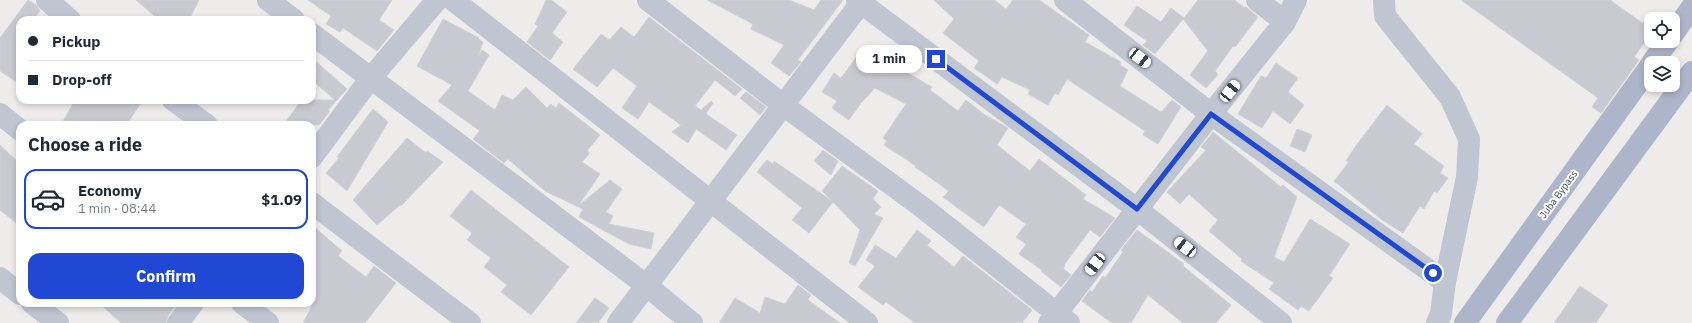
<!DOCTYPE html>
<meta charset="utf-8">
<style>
body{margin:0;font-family:"IBM Plex Sans",sans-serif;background:#f2f2f3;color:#1f2937;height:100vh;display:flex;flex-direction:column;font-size:15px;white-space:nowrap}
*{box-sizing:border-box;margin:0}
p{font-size:13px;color:#747a83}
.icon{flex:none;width:22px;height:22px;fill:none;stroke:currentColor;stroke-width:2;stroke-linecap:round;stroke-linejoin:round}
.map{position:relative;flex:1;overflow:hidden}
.panel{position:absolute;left:16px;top:121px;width:300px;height:186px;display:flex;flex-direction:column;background:#fff;border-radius:12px;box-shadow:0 2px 6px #0003}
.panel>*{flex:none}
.top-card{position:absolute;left:16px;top:16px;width:300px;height:88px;border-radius:12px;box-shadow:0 2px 6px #0003;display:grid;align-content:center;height:88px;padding:0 12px;background:#fff}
.buttons{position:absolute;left:1644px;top:12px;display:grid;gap:8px}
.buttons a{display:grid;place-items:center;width:36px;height:36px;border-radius:8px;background:#fff;box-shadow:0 2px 6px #0003;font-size:20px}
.end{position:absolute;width:18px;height:18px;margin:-9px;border:5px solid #2048d4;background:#fff;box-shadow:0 0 0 2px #fff}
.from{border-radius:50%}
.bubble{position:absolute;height:28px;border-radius:12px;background:#fff;box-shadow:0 2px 6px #0003;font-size:13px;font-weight:800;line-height:28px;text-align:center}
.car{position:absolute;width:12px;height:24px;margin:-12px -6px;border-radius:5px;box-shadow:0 0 3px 1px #0007;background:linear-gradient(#fff 24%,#345 0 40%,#fff 0 76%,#345 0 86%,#fff 0)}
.top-card b{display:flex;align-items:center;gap:14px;height:38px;font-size:15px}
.top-card b+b{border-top:1px solid #e0e1e3}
.top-card i{width:10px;height:10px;background:#1f2937}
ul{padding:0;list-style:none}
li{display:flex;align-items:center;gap:12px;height:60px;margin:0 8px 6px;padding:0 4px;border:2px solid transparent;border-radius:12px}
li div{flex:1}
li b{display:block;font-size:15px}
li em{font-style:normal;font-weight:800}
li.active{border-color:#2048d4}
li>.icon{width:36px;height:36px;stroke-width:1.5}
h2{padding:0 12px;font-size:18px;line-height:48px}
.cta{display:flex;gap:8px;margin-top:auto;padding:8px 12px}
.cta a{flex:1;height:46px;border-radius:12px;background:#2048d4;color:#fff;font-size:16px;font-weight:800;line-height:46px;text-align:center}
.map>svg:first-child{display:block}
.building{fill:#c9c9d1;stroke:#d0d0d7}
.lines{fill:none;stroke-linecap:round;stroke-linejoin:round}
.minor{stroke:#bfc5d1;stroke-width:22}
.major{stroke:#acb5ca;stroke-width:22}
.route{stroke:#2048d4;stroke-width:5}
.labels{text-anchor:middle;stroke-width:4;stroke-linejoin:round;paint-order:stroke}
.street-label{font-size:10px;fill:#454b58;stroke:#fff}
</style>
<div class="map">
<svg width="1692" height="323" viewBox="0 0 1692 323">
<rect width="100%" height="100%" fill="#eeeceb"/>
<!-- building -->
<g class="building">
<polygon points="28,0 36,5 40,11 33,20 20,20 20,84 0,71 0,38"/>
<polygon points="136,0 199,0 189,20 159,20"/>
<polygon points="308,0 392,0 379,20 394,30 377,51 343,28 340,32 326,24 331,16"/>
<polygon points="546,0 551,0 567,12 552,33 563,42 550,60 527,42 538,26 535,24"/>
<polygon points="707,0 789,0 814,10 821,0 843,0 798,60 801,62 789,76 771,63 784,45 751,29 753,24"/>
<polygon points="934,0 994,0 1006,9 1013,0 1039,0 1089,35 1085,42 1121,62 1120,65 1128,70 1120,86 1161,112 1172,100 1181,107 1158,144 1143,135 1145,131 1067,79 1058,95 1055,93 1048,105 1028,94 1030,90 1002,77 997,84 974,68 979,61 943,33 954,19"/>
<polygon points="1198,0 1234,0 1245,8 1246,7 1258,17 1235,47 1233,46 1215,71 1218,74 1206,88 1190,75 1208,51 1183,19 1155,54 1143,45 1147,41 1124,25 1137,6 1161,22 1171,8 1184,18"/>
<polygon points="1461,0 1610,0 1651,29 1651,34 1634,57 1639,60 1601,113 1592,107 1598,98"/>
<polygon points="649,17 742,89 735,96 715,80 695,106 701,110 711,101 713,103 706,114 737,135 726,150 696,129 688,143 672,132 681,125 649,102 638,119 622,108 637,86 613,68 597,87 573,69 601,34 609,40 621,27 634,37"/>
<polygon points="443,19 479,38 478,39 483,42 478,56 482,50 489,55 468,91 495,110 502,95 513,100 526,87 547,108 551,104 556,108 559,103 600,135 587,151 590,153 582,162 600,174 578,206 610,180 622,189 606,212 613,216 609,224 654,233 651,249 629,244 579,217 583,209 545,191 508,159 504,163 473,139 480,131 438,101 452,85 417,66"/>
<polygon points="858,55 885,74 893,61 907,69 906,72 932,87 930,90 958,111 966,100 985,115 1008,128 997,145 1030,171 1039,159 1086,195 1083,199 1115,218 1100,237 1090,230 1064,265 1065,266 1063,268 1071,275 1061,287 1041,271 1042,270 1019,254 1026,244 1016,237 1026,224 999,205 984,227 943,197 949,191 915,167 916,166 884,145 887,141 883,138 906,104 875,88 861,103 849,120 832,108 837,101 822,92 834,73 841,78"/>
<polygon points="312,58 347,89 328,110 330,111 319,125 283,125 302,100 335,100 312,80"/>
<polygon points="1276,63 1298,78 1288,92 1304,105 1290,124 1273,111 1262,128 1238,114 1261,76 1266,78"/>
<polygon points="746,92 766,107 760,115 740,98"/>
<polygon points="75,100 143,100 126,125 61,125"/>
<polygon points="1387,105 1422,134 1414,144 1444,166 1440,173 1448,178 1437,193 1434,191 1424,209 1420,206 1403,233 1381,219 1334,181 1349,162 1346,161 1355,147"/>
<polygon points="373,109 388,122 347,191 326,173 339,158 337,157"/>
<polygon points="1297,129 1312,135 1305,152 1290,146"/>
<polygon points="1213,132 1281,187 1283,185 1297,197 1274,257 1284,262 1310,219 1350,244 1329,276 1333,278 1309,311 1301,306 1298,310 1269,289 1274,283 1241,261 1242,259 1209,231 1218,220 1189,194 1180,204 1167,192 1206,150 1201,147"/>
<polygon points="407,138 426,153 427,151 443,162 401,206 400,205 377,225 353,200"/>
<polygon points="0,145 20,164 20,226 0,210"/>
<polygon points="823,150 838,161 831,175 814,161"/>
<polygon points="767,160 773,164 774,161 832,201 822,191 842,166 878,191 873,199 881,207 874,214 883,218 855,266 849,263 860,230 833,202 809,233 792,220 802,208 757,172"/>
<polygon points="471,190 569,267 531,315 501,292 507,285 484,267 491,258 467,240 472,233 450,216"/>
<polygon points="312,225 342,251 338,256 366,277 374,266 396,283 365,323 303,323 312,306"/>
<polygon points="917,230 931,241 927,245 954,267 963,256 1032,310 1022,323 915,323 886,302 883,305 858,287 875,266 866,260 875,245 896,258"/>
<polygon points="1137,230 1184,264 1183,266 1231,305 1216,323 1183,323 1148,295 1131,323 1112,323 1082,301 1090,290 1092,292 1103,276 1105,278 1123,252 1121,250"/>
<polygon points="798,285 811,295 808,300 840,323 719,323 735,298 760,313 765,297 785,304"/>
<polygon points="1580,286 1608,305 1596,323 1554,323"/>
<polygon points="595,298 609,308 598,323 576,323"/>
<polygon points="99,303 177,303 168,316 166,323 121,323"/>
</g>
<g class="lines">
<!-- minor -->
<g class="minor">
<polyline points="47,0 70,20"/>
<polyline points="268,0 294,20"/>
<polyline points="453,0 867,323"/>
<polyline points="648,0 783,105 922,207 1069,323"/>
<polyline points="857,0 1137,209 1281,323"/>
<polyline points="1065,0 1211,114 1445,282"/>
<polyline points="1257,0 1285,22"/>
<polyline points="1384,0 1385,16 1450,97 1469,139 1467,177 1445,282 1441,314 1437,323"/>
<polyline points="312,34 646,285 692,323"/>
<polyline points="173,100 207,125"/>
<polyline points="0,114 20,130"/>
<polyline points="312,157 370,79 437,0"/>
<polyline points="312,203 470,323"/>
<polyline points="0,278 20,294"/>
<polyline points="32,303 58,323"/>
<polyline points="242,303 268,323"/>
<polyline points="178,323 193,303"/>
<polyline points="618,323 863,0"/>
<polyline points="1049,323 1211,114 1285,22 1296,0"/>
</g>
<!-- major -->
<g class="major">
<polyline points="1673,34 1692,7"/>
<polyline points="1652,63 1668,41"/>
<polyline points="1465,323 1651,65"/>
<polyline points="1507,323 1692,72"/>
</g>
</g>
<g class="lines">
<!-- route -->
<polyline class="route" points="936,59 1137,209 1211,114 1433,273"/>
</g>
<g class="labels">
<!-- street labels -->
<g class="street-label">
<text transform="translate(1558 194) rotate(-54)" y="4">Juba Bypass</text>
</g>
</g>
</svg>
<div class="buttons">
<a><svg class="icon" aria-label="locate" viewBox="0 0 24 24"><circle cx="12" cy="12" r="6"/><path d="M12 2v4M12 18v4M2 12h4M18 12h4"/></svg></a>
<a><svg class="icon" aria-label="layers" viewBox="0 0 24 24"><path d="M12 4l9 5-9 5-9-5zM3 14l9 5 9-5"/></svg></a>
</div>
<i class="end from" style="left:1433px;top:273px"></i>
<i class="end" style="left:936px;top:59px"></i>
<div class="bubble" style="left:856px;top:45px;width:66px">1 min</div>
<i class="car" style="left:1140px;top:58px;rotate:128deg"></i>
<i class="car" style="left:1230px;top:91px;rotate:39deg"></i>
<i class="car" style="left:1185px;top:247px;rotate:308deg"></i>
<i class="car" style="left:1095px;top:264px;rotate:218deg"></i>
<div class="top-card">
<b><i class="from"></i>Pickup</b>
<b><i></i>Drop-off</b>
</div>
<section class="panel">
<h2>Choose a ride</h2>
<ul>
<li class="active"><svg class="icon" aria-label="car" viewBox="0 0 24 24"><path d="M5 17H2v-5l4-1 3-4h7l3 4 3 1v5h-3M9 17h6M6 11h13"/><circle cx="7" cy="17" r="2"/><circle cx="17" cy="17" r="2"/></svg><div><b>Economy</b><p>1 min · 08:44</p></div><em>$1.09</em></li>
</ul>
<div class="cta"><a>Confirm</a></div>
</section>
</div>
